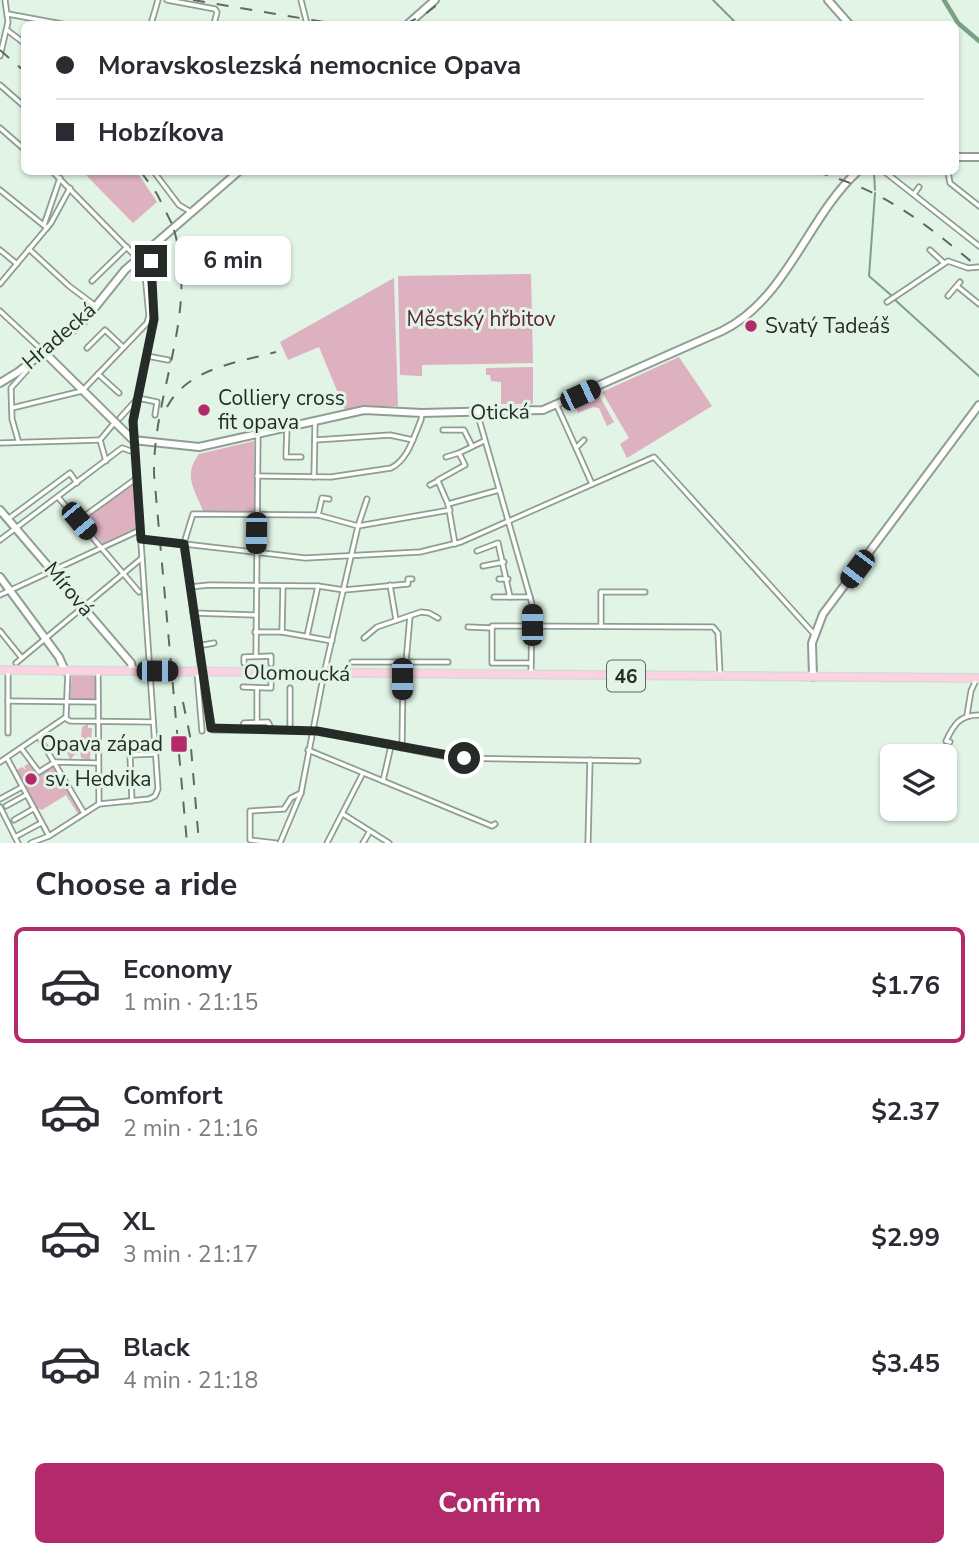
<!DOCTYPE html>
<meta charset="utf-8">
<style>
body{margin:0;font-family:"Nunito Sans",sans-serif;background:#f2f2f3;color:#2b2b33;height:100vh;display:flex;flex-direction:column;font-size:26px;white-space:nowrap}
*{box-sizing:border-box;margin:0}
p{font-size:23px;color:#7c7c81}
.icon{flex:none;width:38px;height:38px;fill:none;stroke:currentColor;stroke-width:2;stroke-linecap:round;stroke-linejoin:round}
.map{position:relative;height:843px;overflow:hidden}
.side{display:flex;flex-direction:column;background:#fff;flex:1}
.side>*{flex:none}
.guide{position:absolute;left:21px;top:21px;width:938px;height:154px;border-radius:10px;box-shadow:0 2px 5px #0004;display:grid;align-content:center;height:154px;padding:0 35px;background:#fff}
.tools{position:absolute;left:880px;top:744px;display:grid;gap:14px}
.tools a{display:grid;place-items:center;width:77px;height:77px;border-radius:10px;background:#fff;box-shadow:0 2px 5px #0004;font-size:35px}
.end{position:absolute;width:32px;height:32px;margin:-16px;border:9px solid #252c27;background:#fff;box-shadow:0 0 0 4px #fff}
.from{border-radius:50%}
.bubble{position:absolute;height:49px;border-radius:10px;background:#fff;box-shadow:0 2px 5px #0004;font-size:23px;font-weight:700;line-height:49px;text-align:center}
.car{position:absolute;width:21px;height:42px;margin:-21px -10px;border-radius:9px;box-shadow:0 0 5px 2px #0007;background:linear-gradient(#222 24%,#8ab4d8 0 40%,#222 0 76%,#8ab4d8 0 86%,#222 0)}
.guide b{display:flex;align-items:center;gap:24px;height:66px;font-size:26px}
.guide b+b{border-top:2px solid #e1e1e2}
.guide i{width:18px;height:18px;background:#2b2b33}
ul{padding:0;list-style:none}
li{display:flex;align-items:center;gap:21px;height:116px;margin:0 14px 10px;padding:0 21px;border:4px solid transparent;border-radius:10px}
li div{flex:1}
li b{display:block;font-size:26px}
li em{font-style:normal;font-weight:700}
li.active{border-color:#b32a6a}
li>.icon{width:63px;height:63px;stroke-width:1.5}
h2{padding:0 35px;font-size:32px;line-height:84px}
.button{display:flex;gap:14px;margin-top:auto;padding:14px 35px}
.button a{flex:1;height:80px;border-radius:10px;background:#b32a6a;color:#fff;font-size:28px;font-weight:700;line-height:80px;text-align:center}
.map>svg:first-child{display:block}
.green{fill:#ddb1bf}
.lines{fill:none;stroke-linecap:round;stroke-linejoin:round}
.stream{stroke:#7ba184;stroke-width:2}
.river{stroke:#7ba184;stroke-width:4.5}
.street-casing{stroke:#8e9e91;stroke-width:7}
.secondary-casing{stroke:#8e9e91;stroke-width:10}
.primary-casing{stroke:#d8d9d8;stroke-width:10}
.street{stroke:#fff;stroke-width:3.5}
.secondary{stroke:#fff;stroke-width:6}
.primary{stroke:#fbd3e0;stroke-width:7}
.rail{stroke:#5f6962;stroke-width:2;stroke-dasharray:12 12;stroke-linecap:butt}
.route{stroke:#252c27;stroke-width:9}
.poi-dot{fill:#b32a6a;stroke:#e2f4e6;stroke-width:2.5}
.labels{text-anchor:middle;stroke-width:6;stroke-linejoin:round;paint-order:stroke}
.shield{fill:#e2f4e6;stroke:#5e6860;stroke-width:2}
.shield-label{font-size:19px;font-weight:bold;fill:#252c27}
.park-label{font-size:21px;fill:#5e233b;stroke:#e2f4e6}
.poi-label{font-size:21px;fill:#252c27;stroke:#e2f4e6;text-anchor:start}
.street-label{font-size:21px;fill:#252c27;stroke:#e2f4e6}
</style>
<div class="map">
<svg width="979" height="843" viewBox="0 0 979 843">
<rect width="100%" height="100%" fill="#e2f4e6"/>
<!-- green -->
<g class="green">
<polygon points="88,172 137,172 157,202 133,223 85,174"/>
<polygon points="531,274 533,363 422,365 422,376 400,375 398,276"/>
<polygon points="394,278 398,406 360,406 345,410 319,347 288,360 280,342"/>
<polygon points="679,357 712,406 627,458 620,444 629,438 602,392"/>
<polygon points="533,367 533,404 501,404 501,382 491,381 490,375 486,375 486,368"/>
<polygon points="597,392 614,422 607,426 599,408 593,407 578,413 574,402"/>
<path d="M254 441 255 513 203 511C194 488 183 476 199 454Z"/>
<polygon points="133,483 137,528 103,544 84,521"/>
<polygon points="72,674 97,674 96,700 70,700"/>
<polygon points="88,724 88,728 92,728 90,760 84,760 84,757 82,760 80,753 74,755 70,760 67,752 75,748 73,742 81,738 82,727"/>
<polygon points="30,763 37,773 55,763 81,812 78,814 66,795 42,810 35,807 15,771 22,767 26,770 24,766"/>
</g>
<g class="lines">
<!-- stream -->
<g class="stream">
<polyline points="713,0 737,24"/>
<polyline points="874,172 875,190"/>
<polyline points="875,193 869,276 892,296"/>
<polyline points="894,299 979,376"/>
</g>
<!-- river -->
<polyline class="river" points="944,0 958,23 979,41"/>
<defs>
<g id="street">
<polyline points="167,0 215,9 217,12 214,24"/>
<polyline points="301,0 307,24"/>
<polyline points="8,14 62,24"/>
<polyline points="151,24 158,0"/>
<polyline points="7,30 24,43"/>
<polyline points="0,56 8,22 5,0"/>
<polyline points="0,85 24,106"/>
<polyline points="0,128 24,149"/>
<polyline points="53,172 137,258"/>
<polyline points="154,172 179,205 191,212"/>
<polyline points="885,172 979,246"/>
<polyline points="948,172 950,183 979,206"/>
<polyline points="0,190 47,228"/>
<polyline points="914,194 919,187"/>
<polyline points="44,225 60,178"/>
<polyline points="29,249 69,286 97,307"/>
<polyline points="0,250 17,264"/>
<polyline points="930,250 944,263"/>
<polyline points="92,281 127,247"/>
<polyline points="0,284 51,223 70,188"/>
<polyline points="957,286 979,304"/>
<polyline points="948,296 960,282"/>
<polyline points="887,302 948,261 968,268 979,267"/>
<polyline points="0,311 44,352"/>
<polyline points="87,348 105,330 123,347"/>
<polyline points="147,356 168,360"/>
<polyline points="98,374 119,393"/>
<polyline points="557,406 576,448"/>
<polyline points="12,408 82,391 147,323 149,316 145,274 151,271"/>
<polyline points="477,412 532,604 531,673"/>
<polyline points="120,418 138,398 157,402 155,415"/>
<polyline points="287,427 286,457 301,457"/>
<polyline points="443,430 464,430 472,446"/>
<polyline points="18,440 12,419 11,388 29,368"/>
<polyline points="315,440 390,435 413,440"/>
<polyline points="584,440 576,448 592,484"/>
<polyline points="0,443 100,440"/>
<polyline points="446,457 459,453"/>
<polyline points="106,461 100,440 115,422"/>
<path d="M257 476 331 477 391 468C408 460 414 436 421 420L422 413"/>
<polyline points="314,477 315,423"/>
<polyline points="438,480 465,465 459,453 484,441"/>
<polyline points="430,485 438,481 448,504 455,544"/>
<polyline points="58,497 139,592"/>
<polyline points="448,504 499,490"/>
<polyline points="318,515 322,498 329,499"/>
<polyline points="8,519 70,473 77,483"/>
<polyline points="79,520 137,478"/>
<polyline points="141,539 305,558 420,552 461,542 654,457 814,634"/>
<polyline points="0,540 122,448 134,452"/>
<polyline points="477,551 498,543 510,597"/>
<polyline points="483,566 504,562"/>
<polyline points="499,579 508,579"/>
<polyline points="390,585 396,620"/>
<polyline points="190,587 209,585 318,586 344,590 408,584 408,579 412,579"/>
<polyline points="0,595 140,530"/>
<polyline points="494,597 530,597"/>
<polyline points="193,613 255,615"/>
<polyline points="601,626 601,592 645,592"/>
<polyline points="468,627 492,628"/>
<polyline points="0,631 21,657"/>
<polyline points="255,632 282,632 332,641"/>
<polyline points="282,632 283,586"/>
<polyline points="307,636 318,586"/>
<polyline points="364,638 377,627 421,612 429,613 438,618"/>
<polyline points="198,646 214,643"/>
<polyline points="256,656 258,434"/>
<polyline points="352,662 448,662"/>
<polyline points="406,662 410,616"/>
<polyline points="16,663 142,558"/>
<polyline points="244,663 244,657 271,656 271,664"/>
<polyline points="531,663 492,663 492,626 713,627 718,633 720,674"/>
<polyline points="201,670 184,543 193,514 318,515 358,526 450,510"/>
<polyline points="98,671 99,804"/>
<polyline points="8,672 8,733"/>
<polyline points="197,672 202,731"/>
<polyline points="203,672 213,730 317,731 453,758 638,761"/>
<polyline points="243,687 271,688 271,679"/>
<polyline points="8,701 98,702"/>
<polyline points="967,715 971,691 976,680"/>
<polyline points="65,718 70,721 153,722"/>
<polyline points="257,722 257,688"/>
<polyline points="241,730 244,723 268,722 272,730"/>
<polyline points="290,731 290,688"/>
<polyline points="39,737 84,813"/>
<path d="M950 742 946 741C954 724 960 715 979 715"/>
<polyline points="21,748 39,772 55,762 98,763"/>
<polyline points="402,748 403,674"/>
<polyline points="308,750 492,826 495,824"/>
<polyline points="7,758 49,836"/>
<polyline points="0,762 66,717 68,671"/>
<polyline points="383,781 391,746"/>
<polyline points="0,799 22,787"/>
<polyline points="132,801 130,755 155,754"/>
<polyline points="6,806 26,795"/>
<polyline points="0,807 18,843"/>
<polyline points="343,814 389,843"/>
<polyline points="14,820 33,809"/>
<polyline points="15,837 41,823"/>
<polyline points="31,843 49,836 99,804 149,799 155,796 158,789 133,427 154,319 150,258 147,252"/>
<polyline points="276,843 250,840 250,811 284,809 291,798 301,793"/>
<polyline points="280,843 301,793 323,678 358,526 367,499"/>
<polyline points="327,843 363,773"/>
<polyline points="363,843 370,831"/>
<polyline points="588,843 590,760"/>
</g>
<g id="secondary">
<polyline points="828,0 849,24"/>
<polyline points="408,24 435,0"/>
<polyline points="956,157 979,157"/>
<path d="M44 352 133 440 199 447 364 410 422 413 543 410 722 331C786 300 808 217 857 172"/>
<polyline points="0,383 18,372 84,321 125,270 238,172"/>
<polyline points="0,510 131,663 133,671"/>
<polyline points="0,577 59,657 65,671"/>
<polyline points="813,677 812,643 823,614 979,405"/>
</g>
<polyline id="primary" points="0,670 979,678"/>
</defs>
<!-- street casing -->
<use href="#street" class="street-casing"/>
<!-- secondary casing -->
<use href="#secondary" class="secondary-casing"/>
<!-- primary casing -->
<use href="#primary" class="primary-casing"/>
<!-- street -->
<use href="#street" class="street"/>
<!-- secondary -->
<use href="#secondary" class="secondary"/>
<!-- primary -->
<use href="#primary" class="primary"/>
<!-- rail -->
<g class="rail">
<polyline points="193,0 336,24"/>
<polyline points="405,24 424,15 443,0"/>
<polyline points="0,50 24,71"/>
<polyline points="141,172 157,194 172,224"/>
<path d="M816 172C885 190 926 224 979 268"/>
<path d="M174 230C199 314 153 391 154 474L187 843"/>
<path d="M167 407C188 368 236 363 276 352"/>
<polyline points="183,702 190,736 199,843"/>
</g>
</g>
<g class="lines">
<!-- route -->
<polyline class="route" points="151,261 154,319 133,421 141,539 184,544 211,728 317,731 464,758"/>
</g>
<!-- markers -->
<g class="poi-dot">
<circle cx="751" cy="326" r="7"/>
<circle cx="204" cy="410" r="7"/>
<rect x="170" y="735" width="18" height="18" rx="3.5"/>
<circle cx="31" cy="779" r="7"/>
</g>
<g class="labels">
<!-- shield labels -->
<rect class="shield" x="607" y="660.5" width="38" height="31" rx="5"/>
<g class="shield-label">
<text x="626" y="683">46</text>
</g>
<!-- park labels -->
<g class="park-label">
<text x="481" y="326">Městský hřbitov</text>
</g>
<!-- poi labels -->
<g class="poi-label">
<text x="765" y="333">Svatý Tadeáš</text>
<text x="218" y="405">Colliery cross<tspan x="218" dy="24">fit opava</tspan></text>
<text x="163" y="751" text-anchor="end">Opava západ</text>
<text x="45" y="786">sv. Hedvika</text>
</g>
<!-- street labels -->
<g class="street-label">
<text transform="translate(59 336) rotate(-41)" y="7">Hradecká</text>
<text transform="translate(500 412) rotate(-1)" y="7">Otická</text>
<text transform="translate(69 589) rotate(50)" y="7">Mírová</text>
<text transform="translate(297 673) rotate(1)" y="7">Olomoucká</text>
</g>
</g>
</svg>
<div class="tools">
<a><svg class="icon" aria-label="layers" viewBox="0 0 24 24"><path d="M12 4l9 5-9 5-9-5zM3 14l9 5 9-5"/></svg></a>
</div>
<i class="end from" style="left:464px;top:758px"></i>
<i class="end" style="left:151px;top:261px"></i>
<div class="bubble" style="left:175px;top:236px;width:116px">6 min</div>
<i class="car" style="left:580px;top:395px;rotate:65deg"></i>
<i class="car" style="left:79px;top:521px;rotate:140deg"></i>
<i class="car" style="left:256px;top:533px;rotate:181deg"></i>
<i class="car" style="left:857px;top:569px;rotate:217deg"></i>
<i class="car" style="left:532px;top:625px;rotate:0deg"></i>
<i class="car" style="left:157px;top:671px;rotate:90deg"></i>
<i class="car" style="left:402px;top:679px;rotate:180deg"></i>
<div class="guide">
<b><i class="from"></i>Moravskoslezská nemocnice Opava</b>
<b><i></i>Hobzíkova</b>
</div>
</div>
<section class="side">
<h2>Choose a ride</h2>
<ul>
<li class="active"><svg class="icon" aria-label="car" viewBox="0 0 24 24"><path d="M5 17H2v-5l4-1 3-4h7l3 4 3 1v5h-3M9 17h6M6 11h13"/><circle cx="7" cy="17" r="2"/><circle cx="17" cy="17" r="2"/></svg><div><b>Economy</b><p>1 min · 21:15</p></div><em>$1.76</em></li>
<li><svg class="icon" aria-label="car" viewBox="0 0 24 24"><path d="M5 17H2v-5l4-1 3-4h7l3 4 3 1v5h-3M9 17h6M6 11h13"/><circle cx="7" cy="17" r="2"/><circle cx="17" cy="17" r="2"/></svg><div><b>Comfort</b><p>2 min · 21:16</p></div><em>$2.37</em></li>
<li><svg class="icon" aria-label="car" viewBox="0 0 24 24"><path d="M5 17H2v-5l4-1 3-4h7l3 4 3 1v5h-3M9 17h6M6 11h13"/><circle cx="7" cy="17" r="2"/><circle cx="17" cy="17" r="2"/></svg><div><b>XL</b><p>3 min · 21:17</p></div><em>$2.99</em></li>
<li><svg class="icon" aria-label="car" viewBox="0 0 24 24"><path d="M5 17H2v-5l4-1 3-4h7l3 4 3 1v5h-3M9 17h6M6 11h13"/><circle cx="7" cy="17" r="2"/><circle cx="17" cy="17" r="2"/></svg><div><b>Black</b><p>4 min · 21:18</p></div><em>$3.45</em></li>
</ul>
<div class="button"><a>Confirm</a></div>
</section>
